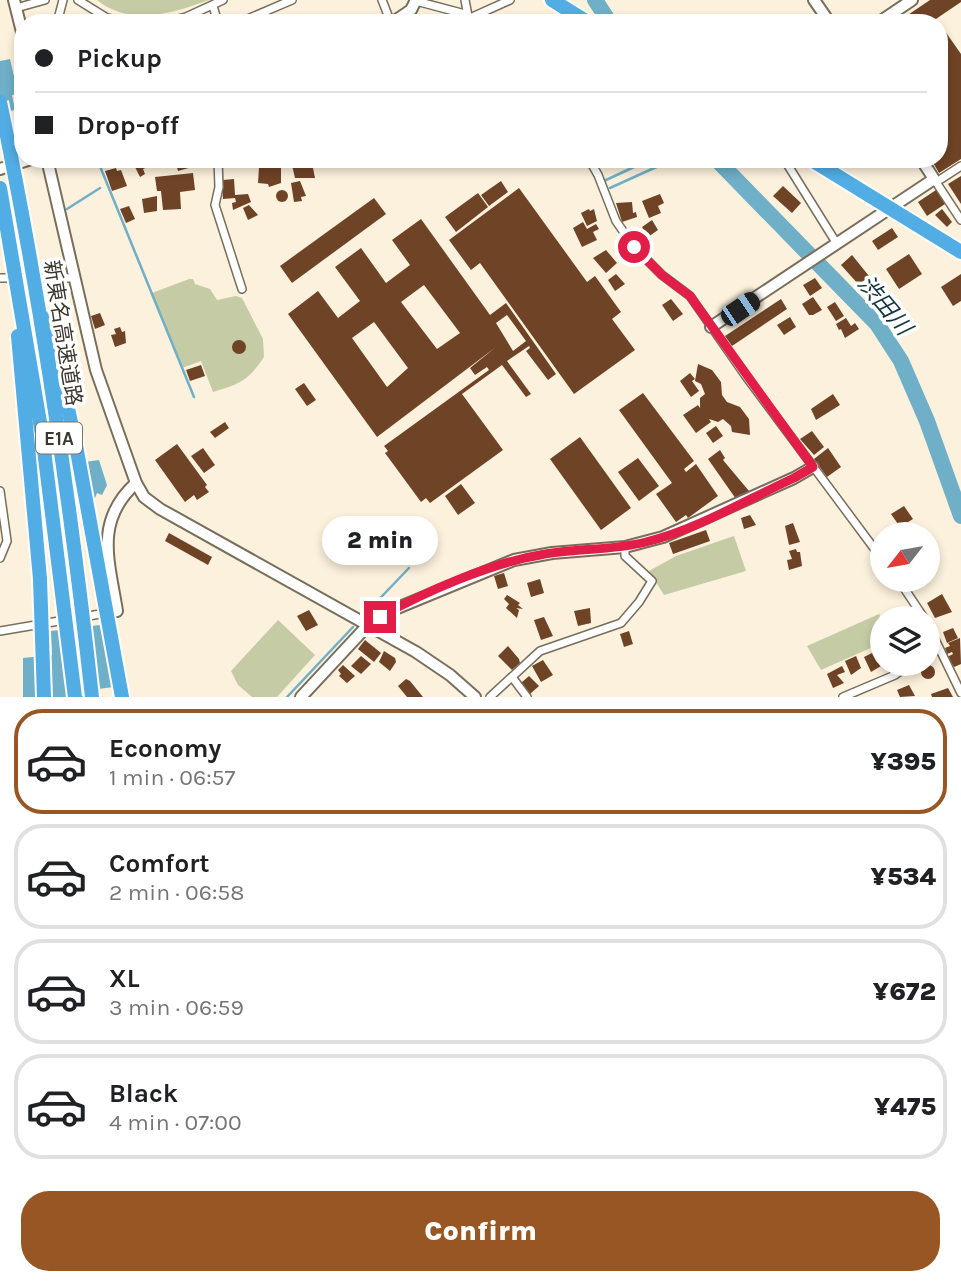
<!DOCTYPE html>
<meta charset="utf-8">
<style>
body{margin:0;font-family:Karla,"Noto Sans JP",sans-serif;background:#f2f2f2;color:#202124;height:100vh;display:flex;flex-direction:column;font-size:26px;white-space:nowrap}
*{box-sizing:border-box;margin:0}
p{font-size:23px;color:#757577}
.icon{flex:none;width:38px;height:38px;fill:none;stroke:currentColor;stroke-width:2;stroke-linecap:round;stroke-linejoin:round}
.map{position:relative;height:697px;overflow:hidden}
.drawer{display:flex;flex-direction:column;background:#fff;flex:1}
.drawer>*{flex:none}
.banner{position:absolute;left:14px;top:14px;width:934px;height:154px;border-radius:28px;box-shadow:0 4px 10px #0003;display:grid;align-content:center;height:154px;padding:0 21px;background:#fff}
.needle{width:46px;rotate:239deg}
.tools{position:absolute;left:870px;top:522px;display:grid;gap:14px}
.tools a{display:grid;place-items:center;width:70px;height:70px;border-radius:50%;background:#fff;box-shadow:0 4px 10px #0003;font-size:35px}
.end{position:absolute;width:32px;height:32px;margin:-16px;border:9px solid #e11d48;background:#fff;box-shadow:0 0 0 4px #fff}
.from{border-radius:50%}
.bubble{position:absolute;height:49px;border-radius:24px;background:#fff;box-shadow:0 4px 10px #0003;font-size:23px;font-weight:800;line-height:49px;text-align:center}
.car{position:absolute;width:21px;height:42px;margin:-21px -10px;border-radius:9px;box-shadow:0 0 5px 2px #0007;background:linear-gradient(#222 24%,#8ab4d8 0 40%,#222 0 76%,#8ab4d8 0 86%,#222 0)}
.banner b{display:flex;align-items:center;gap:24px;height:66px;font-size:26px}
.banner b+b{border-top:2px solid #e0e0e0}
.banner i{width:18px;height:18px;background:#202124}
ul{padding:12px 0 0;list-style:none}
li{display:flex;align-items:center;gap:21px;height:105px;margin:0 14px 10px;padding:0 7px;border:4px solid #e0e0e0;border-radius:28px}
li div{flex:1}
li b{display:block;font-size:26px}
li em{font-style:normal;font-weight:800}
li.active{border-color:#975623}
li>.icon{width:63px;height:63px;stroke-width:1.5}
.action{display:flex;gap:14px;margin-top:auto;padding:14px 21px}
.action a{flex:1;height:80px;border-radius:28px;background:#975623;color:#fff;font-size:28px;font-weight:800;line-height:80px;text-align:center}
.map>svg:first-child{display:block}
.green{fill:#c5cca5}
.water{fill:#6fafc7}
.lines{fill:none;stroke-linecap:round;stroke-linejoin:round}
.stream{stroke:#6fafc7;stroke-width:2.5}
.river{stroke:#6fafc7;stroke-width:16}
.building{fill:#6f4326;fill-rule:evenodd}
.street-casing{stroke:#776e5b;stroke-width:10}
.secondary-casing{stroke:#776e5b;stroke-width:14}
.highway-casing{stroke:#fff;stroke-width:18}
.street{stroke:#fff;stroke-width:7}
.secondary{stroke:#fff;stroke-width:10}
.highway{stroke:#52ade4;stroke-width:14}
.highway-bridge-casing{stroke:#fff;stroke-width:18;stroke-linecap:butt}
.highway-bridge{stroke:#52ade4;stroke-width:14}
.route{stroke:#e11d48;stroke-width:9}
.labels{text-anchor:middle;stroke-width:7;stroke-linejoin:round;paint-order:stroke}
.shield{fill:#fff;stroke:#76736d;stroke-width:2}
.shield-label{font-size:19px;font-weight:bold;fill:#3b372e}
.street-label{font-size:21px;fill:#3b372e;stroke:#fff}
.water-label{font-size:23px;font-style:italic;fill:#14343f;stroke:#fff}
</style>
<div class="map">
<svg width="961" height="697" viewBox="0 0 961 697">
<rect width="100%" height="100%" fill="#fcf1dc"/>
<!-- green -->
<g class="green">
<path d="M97 0H209C174 13 130 27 97 0Z"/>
<path d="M189 279H193L195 284 210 289 217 300 236 296 242 298 263 339 264 357C248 381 240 384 213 392L201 361 182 368 152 293Z"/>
<polygon points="734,536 746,571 664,595 649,571 676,556"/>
<polygon points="879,614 882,619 882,643 821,670 807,646"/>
<polygon points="278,620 315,655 277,697 252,697 238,685 231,671"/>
</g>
<!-- water -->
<g class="water">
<polygon points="10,59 18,94 12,95 15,110 0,113 0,61"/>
<polygon points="99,460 107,485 102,495 97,493 93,503 85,462"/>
<polygon points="100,625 113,687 84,691 84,697 23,697 23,658 52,655 51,631"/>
</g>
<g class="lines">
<!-- stream -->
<g class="stream">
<polyline points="97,159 194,397"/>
<polyline points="604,181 651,159"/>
<polyline points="610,188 674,159"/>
<polyline points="67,209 100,188"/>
<polyline points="363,616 409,568"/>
<polyline points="287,697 353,627"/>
</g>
<!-- river -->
<g class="river">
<polyline points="595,0 610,23"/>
<polyline points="716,159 877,324 901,361 927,421 961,516"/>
</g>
</g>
<!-- building -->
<g class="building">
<polygon points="930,0 961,0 961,2 930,23 896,23"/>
<polygon points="940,24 961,54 961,159 939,173 931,159 940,159"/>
<polygon points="131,159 144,159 148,167 143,169 145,174 140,177"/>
<polygon points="190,159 192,167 178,171 175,160"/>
<polygon points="291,161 312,163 315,178 295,178"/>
<polygon points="281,164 281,183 269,187 268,184 258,183 259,167"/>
<polygon points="116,168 117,171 121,170 127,186 112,191 105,171"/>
<polygon points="193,173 195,190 180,192 181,209 163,210 161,191 157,191 155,177"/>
<polygon points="961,176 961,204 948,184"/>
<polygon points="234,179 235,195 248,194 251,202 233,210 232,203 236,202 235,198 223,199 222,187 223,180"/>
<polygon points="300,181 306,196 301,197 302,201 294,202 291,183"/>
<polygon points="501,181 508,192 489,206 481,195"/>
<polygon points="783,186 801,203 792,213 773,196"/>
<polygon points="519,188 587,282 595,276 621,312 612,319 635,350 574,394 480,263 471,270 449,240"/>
<circle cx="282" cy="196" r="6"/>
<polygon points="936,190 945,204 927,216 918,202"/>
<polygon points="478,193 488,207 456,232 445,217"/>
<polygon points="660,194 664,203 658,206 661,213 649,218 642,201"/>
<polygon points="157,196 157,211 144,213 142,199"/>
<polygon points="374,198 386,214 292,283 280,266"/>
<polygon points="632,202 633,213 636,212 637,217 622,222 616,203"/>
<polygon points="249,205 258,215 248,220 243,208"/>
<polygon points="129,206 135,219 126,223 120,209"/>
<polygon points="589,209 590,211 594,209 597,221 587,226 581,213"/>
<polygon points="942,209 952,222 947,227 935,215"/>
<path d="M421 219 490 315 506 303 556 374 548 380 526 351 530 348 529 346 507 361 531 394 526 397 502 365 462 394 503 450 430 503 426 498 421 502 385 453 388 451 384 446 489 370 487 367 475 375 470 368 496 347 377 437 288 314 318 291 338 318 360 301 335 267 361 248 386 283 410 265 392 240ZM424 285 460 333 437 349 401 302ZM507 315 526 341 513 351 496 323ZM374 322 408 368 387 387 352 338Z"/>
<polygon points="652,220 658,230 648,237 642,227"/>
<polygon points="583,222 587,229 596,224 599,229 593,232 597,240 582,247 573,228"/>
<polygon points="892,228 898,237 878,250 872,241"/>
<polygon points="606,250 617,263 606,273 593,258"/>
<polygon points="909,254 922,274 899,289 886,269"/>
<polygon points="852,255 869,276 859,285 841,265"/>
<polygon points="616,274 625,284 615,291 608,280"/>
<polygon points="961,274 961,301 953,306 941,287"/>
<polygon points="815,278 822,288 810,296 803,285"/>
<polygon points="813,297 822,310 813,315 809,315 802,304"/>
<polygon points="671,299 683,314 673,321 662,305"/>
<polygon points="781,299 787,309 732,346 725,336"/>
<polygon points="835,302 844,316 836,321 827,307"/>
<polygon points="100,313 105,325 95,329 91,316"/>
<polygon points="790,317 796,327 784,335 777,325"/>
<polygon points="846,318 851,326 855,323 859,329 845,338 841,329 839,330 836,324"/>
<polygon points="120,327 122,332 125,331 126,343 115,347 111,335 116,334 114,329"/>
<circle cx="239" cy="347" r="7"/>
<polygon points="698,364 712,370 721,382 722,395 727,402 740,407 749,419 750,435 732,432 731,426 723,419 718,422 709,419 711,422 696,433 683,415 698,405 700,408 700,398 705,394 701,384 695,381"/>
<polygon points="201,365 205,376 190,381 186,370"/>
<polygon points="690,373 695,379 692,381 699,391 691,397 680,381"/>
<polygon points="304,383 316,400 307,406 295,389"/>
<polygon points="643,393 694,461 684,469 686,472 696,464 718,496 688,518 686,515 676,522 656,494 672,483 619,410"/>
<polygon points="833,394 840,405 816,420 811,409"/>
<polygon points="225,422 229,428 215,438 210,432"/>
<polygon points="716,426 723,436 713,443 706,433"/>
<polygon points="812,431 824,447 814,455 800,439"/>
<polygon points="580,437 631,508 601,530 550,459"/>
<polygon points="177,444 207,485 205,487 209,492 197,500 194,495 185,502 155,460"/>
<polygon points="203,448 215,465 204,473 191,456"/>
<polygon points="828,448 841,467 827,477 814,459"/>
<polygon points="720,450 725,458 723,460 749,491 736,499 708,459"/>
<polygon points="638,458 659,486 639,501 618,472"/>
<polygon points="461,484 475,503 458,515 445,496"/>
<polygon points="904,506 913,519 900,527 891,514"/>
<polygon points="750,515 756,525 744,529 741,518"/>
<polygon points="793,523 800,542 789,545 785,526"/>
<polygon points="706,530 710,541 673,554 669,543"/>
<polygon points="169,533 212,557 208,565 165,541"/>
<polygon points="796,549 797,552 800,552 802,566 789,570 787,560 792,559 789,551"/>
<polygon points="504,573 508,586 498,589 494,576"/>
<polygon points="540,579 544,593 531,597 527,583"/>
<polygon points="942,594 952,612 935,618 927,603"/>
<polygon points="507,595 520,603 518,605 523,609 516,608 519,610 517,618 506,608 509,604 504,599"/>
<polygon points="590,608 591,623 578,626 574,611"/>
<polygon points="309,610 318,625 306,631 297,616"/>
<polygon points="544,617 553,636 541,640 534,620"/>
<polygon points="953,628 958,638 947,643 943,632"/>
<polygon points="629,631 633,644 624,647 620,634"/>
<polygon points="960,638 961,664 954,667 947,657 953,654 952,652 947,654 945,648 950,646 948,643"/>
<polygon points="365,640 381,653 374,662 358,649"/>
<polygon points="508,646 519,659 520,663 512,670 498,656"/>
<polygon points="384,651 395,658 396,662 390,671 379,662"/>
<polygon points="874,652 881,666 871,672 864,657"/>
<polygon points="361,656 371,664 361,674 351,666"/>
<polygon points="856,656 861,668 851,675 845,661"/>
<polygon points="543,660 553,675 541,682 532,666"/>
<polygon points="343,665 355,676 347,683 339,676 341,674 338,670"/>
<circle cx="928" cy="672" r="7"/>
<polygon points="842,666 845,672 837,675 844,683 833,688 827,674"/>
<polygon points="529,676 539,686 530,694 521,683"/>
<polygon points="406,679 410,681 423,697 407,697 398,686"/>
<polygon points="909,685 915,696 900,697 897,690"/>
<polygon points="948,688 953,697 932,697 931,694"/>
</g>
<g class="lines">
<defs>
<g id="street">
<polyline points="78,0 107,18 129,23"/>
<polyline points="382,0 391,23"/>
<polyline points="465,0 468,16"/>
<polyline points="416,1 465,14 475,23"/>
<polyline points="213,6 218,23"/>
<polyline points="16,8 45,0"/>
<polyline points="470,18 510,0"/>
<polyline points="57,23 63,0"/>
<polyline points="162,23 186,17 223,0"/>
<polyline points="238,23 292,0"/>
<polyline points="218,159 219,187 215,205 242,289"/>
<polyline points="589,159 598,175 616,221 634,247 662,275 690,296 745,375 882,559"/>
<polyline points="784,159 837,244"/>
<polyline points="934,179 961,220"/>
<polyline points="941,179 961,166"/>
<polyline points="0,278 74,278"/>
<polyline points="0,491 7,541 0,558"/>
<polyline points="898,579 924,618"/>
<polyline points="928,625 961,693"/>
<polyline points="0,631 106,613"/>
<polyline points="512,677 527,697"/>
<polyline points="490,697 540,651 621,623 639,602 652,581 625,556 625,547"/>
<polyline points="843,697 895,675 912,663"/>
</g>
<g id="secondary">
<polyline points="14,0 23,36"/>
<polyline points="814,0 830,23"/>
<polyline points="392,23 411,10 416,0"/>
<polyline points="878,23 912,0"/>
<polyline points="47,159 96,370 136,483 144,497 160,509 416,652 450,675 475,697"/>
<polyline points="433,159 433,161"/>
<polyline points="0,169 31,159"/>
<polyline points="711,327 934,179 921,159"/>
<path d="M117 611C109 561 94 521 136 483"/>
<polyline points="301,697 368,625 395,609 514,560 552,553 625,547 663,537 794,478 813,467"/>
</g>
<g id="highway">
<polyline points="552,0 589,23"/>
<polyline points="810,159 961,252"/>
</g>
</defs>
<!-- street casing -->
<use href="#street" class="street-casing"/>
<!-- secondary casing -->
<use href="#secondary" class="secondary-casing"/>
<!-- highway casing -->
<use href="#highway" class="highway-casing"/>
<!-- street -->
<use href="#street" class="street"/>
<!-- secondary -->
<use href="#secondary" class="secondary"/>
<!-- highway -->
<use href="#highway" class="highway"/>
<defs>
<g id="highway-bridge">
<path d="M0 102C41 298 70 498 92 697"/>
<polyline points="0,188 42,434 75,697"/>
<polyline points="49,318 77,451 122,697"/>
<polyline points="18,336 40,579 44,697"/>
</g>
</defs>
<!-- highway-bridge casing -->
<use href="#highway-bridge" class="highway-bridge-casing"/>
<!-- highway-bridge -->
<use href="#highway-bridge" class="highway-bridge"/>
</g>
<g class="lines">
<!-- route -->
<path class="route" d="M380 617C424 592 491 563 540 555 575 548 611 551 646 542 698 529 746 500 794 478L813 467 690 296 662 275 634 247"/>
</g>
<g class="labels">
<!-- shield labels -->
<rect class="shield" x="36" y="422.5" width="46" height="31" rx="5"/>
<g class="shield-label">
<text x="59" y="445">E1A</text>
</g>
<!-- street labels -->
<g class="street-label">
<text transform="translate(63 333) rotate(81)" y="7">新東名高速道路</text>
</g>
<!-- water labels -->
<g class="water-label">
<text transform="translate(885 305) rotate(50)" y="8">渋田川</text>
</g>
</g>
</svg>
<div class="tools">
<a><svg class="needle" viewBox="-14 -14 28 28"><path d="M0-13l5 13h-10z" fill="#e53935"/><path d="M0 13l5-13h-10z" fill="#757577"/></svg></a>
<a><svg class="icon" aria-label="layers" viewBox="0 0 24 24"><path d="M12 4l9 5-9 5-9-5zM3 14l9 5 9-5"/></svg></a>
</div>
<i class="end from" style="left:634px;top:247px"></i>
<i class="end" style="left:380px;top:617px"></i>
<div class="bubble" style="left:322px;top:516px;width:116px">2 min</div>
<i class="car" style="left:740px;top:309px;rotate:56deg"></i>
<div class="banner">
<b><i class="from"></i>Pickup</b>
<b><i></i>Drop-off</b>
</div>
</div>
<section class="drawer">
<ul>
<li class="active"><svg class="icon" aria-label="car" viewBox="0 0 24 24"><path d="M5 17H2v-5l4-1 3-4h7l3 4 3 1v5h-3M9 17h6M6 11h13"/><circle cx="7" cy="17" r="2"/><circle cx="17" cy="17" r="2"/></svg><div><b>Economy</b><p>1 min · 06:57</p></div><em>¥395</em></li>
<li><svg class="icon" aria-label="car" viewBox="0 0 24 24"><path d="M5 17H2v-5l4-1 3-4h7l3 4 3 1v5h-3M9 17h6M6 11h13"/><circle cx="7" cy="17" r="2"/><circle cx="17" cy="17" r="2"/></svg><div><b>Comfort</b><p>2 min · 06:58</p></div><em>¥534</em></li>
<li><svg class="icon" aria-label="car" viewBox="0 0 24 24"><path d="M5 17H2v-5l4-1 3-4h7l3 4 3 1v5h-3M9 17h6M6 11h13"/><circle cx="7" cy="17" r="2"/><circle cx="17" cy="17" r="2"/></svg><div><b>XL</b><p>3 min · 06:59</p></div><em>¥672</em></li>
<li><svg class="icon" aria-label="car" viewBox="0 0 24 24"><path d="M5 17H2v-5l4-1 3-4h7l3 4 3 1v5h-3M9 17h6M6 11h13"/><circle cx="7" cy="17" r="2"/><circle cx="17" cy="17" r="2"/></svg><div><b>Black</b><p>4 min · 07:00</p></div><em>¥475</em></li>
</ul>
<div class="action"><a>Confirm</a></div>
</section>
